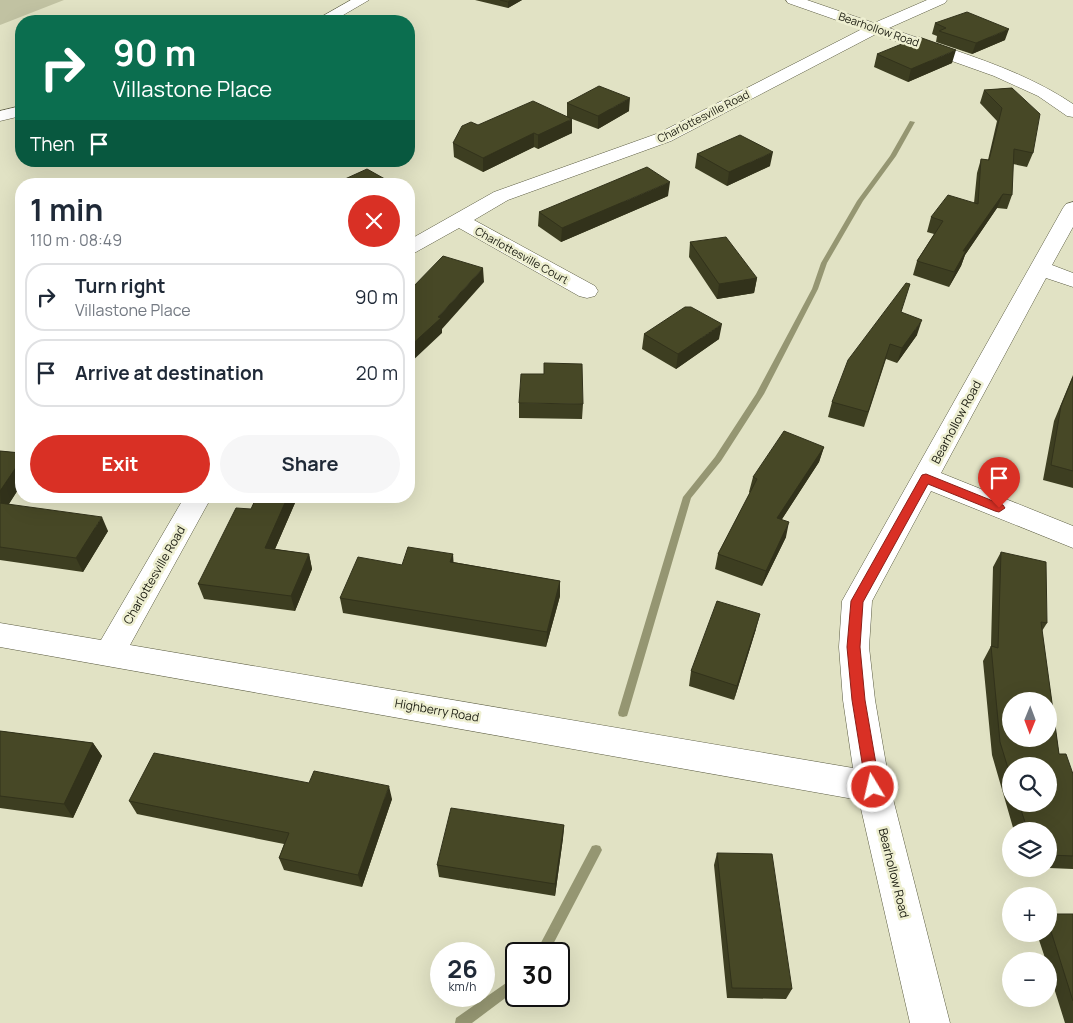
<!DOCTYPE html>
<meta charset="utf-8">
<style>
body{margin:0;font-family:Manrope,sans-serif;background:#f6f6f7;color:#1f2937;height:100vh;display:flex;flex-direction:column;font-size:19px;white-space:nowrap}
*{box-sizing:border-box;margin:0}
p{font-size:16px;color:#747a83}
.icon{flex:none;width:28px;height:28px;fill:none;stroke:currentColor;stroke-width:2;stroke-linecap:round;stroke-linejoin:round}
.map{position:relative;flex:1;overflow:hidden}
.sheet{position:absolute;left:15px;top:178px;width:400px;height:325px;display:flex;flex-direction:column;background:#fff;border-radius:20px;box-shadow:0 5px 20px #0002}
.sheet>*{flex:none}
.banner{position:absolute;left:15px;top:15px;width:400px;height:152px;border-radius:20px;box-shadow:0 5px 20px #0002;background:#0b6e4f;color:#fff;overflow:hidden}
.needle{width:32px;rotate:181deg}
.fabs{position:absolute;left:1002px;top:692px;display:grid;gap:10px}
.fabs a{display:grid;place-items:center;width:55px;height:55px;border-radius:50%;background:#fff;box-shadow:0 5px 20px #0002;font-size:25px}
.speed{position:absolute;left:430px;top:942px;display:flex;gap:10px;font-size:25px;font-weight:700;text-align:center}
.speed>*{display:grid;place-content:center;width:65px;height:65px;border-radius:50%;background:#fff;box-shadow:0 5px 20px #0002;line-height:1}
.speed small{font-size:12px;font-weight:400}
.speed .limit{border:2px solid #111;border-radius:8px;background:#fff;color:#111}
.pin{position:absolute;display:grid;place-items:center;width:42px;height:42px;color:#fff;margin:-51px -21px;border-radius:50% 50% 50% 0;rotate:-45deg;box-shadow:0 0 5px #0007}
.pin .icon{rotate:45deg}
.me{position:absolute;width:55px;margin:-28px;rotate:351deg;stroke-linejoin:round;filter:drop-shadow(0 0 4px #0008)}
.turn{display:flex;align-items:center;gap:18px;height:105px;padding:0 15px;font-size:22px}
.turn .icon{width:65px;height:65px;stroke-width:2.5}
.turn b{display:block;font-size:35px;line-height:42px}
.then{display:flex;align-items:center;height:48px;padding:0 15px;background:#0003;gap:10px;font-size:19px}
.round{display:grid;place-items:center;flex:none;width:52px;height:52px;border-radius:26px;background:#f6f6f7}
.overview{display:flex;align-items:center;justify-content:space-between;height:85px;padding:0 15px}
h1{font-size:30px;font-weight:700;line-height:38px}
.cta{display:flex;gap:10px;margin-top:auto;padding:10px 15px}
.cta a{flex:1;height:58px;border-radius:30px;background:#d93025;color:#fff;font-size:20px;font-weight:700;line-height:58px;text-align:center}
.cta a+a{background:#f6f6f7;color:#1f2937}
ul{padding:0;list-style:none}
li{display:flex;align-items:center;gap:15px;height:68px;margin:0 10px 8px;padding:0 5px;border:2px solid #e0e1e3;border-radius:20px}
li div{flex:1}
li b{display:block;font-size:19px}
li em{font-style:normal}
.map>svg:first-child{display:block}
</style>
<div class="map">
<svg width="1073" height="1023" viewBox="0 0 1073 1023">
<rect width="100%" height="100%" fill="#e1e2c4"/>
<path fill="#c1c2a2" d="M0,0H64L0,25Z"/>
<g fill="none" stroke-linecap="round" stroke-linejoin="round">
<path fill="#959672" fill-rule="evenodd" d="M910,121L915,122L896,156L863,201L827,263L818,289L764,394L721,461L691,498L628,713L627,716L623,717L619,716L618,713L683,497L715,457L756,394L812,289L821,263L857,201L890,156Z
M596,845L600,846L602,850L600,854L548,954H535L592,846Z
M516,976V990L472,1023H455L456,1018Z"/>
<defs>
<path id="minor" d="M786,0H807L874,23L927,0H947L945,3L889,28C951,50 1018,67 1073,104V117L1067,116L1038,96L994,76L876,34L671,141L508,200L474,220L595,286L598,291L595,296L587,298L579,296L459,228L416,252L409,254V240L494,192L659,133L862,29L788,3Z
M1073,202V227L1052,265L1073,273V287L1046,278L941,473L1073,526V548L931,491L872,601L869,647L875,700L890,787L950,1023H910L859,800L0,647V623L101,640L185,496H212L130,645L853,768L843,700L839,647L842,601L1063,208L1066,204Z"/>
<path id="secondary" d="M351,0H369L333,21H314Z
M21,106V116L0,121V111Z"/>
</defs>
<use href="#minor" stroke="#5b5c42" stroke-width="1"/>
<use href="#secondary" stroke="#5b5c42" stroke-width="1"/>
<use href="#minor" fill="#fff" fill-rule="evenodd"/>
<use href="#secondary" fill="#fff" fill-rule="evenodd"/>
</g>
<path fill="#3d3e21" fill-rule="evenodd" d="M475,0H522L508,8Z
M935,23L1005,40L972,54L936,42L937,36L932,34Z
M877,54L952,63L908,82L874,67Z
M1012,88L1033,153L1027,167L1013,164L1012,195L1007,209L997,208L965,255L961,266L949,287L913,275L917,261L934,234L927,232L931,217L974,203L977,173L981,159L988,160L997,121L980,103L984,90Z
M567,103L629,111L598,129L567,117L572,133L538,149L534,147L483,172L454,157L453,143L478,125L567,117Z
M697,154L770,166L727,186L695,168Z
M668,196L561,242L538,226L539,212Z
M690,242L757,278L754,293L717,299L689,257Z
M901,312L917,335L897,363L886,359L864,427L828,417L832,402Z
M644,334L719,339L676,369L642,349Z
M1073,375V488L1043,480L1054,421Z
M519,403L583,404L582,419L519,418Z
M824,447L819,462L782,519L786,537L762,586L715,569L718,554L750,493L749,492L753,477Z
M0,451L21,453V485L9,504L108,531L83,572L0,560Z
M298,496L275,549L309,554L312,569L295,611L204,599L198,584L251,509Z
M1001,552L1047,623L1042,631L1059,754L1073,774V869L1049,868V831H1014L992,755L983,661L991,646L993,567ZM1011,766L1049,804H1011Z
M453,554V562L560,581V596L546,647L343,613L340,598L402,565Z
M756,629L734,700L689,686L691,671Z
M0,731L93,743L102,756L73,818L0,808Z
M392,799L362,887L284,870L279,858L284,844L137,814L129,801Z
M564,825L563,838L555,896L439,877L437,865Z
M717,853L792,989L786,999L727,998L714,865Z
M1049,914H1073V1023H1065L1049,972V961H1046L1037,934H1049Z"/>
<path fill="#32321b" d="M511,0H522L508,8V2Z
M1009,29L1005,40L972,54L976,43Z
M956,50L952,63L908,82L911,69Z
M630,98L629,111L598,129V116Z
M572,119V133L538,149V135Z
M534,133V147L483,172V158Z
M773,152L770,166L727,186L729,172Z
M670,182L668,196L561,242L562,228Z
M1003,194L997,208L965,255L961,266L949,287L963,251Z
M483,268L484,282L442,329V333L409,364V347L438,317Z
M757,278L754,293L717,299L719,284Z
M922,320L917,335L897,363L902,348Z
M722,324L719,339L676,369L678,354Z
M824,447L819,462L773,533L777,518Z
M21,460V485L1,516L0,491Z
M288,496H298L269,563L265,548Z
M102,517L108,531L83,572L76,558Z
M789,522L786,537L762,586L766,571Z
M309,554L312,569L295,611L291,596Z
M453,554L454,569L450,562Z
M560,581V596L546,647L547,632Z
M760,614L756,629L734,700L737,686Z
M93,743L102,756L73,818L64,804Z
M389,786L392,799L362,887L358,875Z
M564,825L563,838L555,896V884Z"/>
<path fill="#474826" stroke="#32321b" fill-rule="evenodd" d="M500,0H511L508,2Z
M967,12L1009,29L976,43L939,31L946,28L935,23Z
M919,37L956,50L911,69L877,54Z
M599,86L630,98L598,116L567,103Z
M1012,88L1040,114L1033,153L1014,149L1012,195L1003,194L963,251H966L954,272L917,261L943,221L931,217L948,195L978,204L981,159L989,160L1002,108L984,90Z
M533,101L572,119L538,135L534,133L483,158L453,143L462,126L471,122L478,125Z
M740,135L773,152L729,172L697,154Z
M647,167L670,182L562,228L539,212Z
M367,169L392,183L390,184H334Z
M726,237L757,278L719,284L690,242Z
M443,256L483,268L438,317L441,318L409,347V297L415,292L410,290Z
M906,283L910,284L901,312L922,320L902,348L890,344L868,412L832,402L848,360Z
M685,307H691L722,324L678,354L644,334Z
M544,363L582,364L583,404L519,403L521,374H544Z
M1073,377V471L1051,465L1061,406Z
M784,431L824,447L777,518L789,522L766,571L718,554L757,479L753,477Z
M0,451L21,453V460L0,491Z
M257,496H288L265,548L309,554L291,596L198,584L236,508L251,509Z
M0,503L102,517L76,558L0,547Z
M408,547L453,554L450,562L560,581L547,632L340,598L358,557L402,565Z
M1001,552L1046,562L1047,623L1041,622L1059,754H1066L1073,774V856L1049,855V831H1028L1019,804H1049V766H1011V778L1000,742L991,646L998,648ZM1011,701H1049V739H1011Z
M717,601L760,614L737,686L691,671Z
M0,731L93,743L64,804L0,796Z
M154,753L309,783L314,771L389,786L358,875L279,858L289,833L129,801Z
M451,808L564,825L555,884L437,865Z
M717,853L772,854L792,989L732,988Z
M1049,914H1073V1001L1049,925Z"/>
<path fill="#d93025" stroke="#8d1f18" d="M926,474L1003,505L1005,508L999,512L995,511L928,484L863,602L860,647L865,700L880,787L878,792L873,794L868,792L866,787L852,700L847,647L851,601L922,475Z"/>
<g text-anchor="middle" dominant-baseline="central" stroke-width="5" stroke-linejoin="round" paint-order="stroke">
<g font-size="11" fill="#191a0f" stroke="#eeefd1">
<text transform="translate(879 29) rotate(19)">Bearhollow Road</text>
<text transform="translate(703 116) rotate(-27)">Charlottesville Road</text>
<text transform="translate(522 255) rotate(29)">Charlottesville Court</text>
</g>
<g font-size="12" fill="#191a0f" stroke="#eeefd1">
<text transform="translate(956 422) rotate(-62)">Bearhollow Road</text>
<text transform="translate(154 575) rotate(-60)">Charlottesville Road</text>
<text transform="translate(437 710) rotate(10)">Highberry Road</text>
<text transform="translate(894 873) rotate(76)">Bearhollow Road</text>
</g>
</g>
</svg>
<div class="fabs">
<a><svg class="needle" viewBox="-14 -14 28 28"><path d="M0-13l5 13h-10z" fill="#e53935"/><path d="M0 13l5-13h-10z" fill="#747a83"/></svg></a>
<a><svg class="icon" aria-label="search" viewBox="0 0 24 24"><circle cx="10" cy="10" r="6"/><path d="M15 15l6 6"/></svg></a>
<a><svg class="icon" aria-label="layers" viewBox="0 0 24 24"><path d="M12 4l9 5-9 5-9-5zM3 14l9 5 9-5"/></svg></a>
<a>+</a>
<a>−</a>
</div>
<div class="speed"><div>26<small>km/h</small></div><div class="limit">30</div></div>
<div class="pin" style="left:999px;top:508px;background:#d93025"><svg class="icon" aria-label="arrive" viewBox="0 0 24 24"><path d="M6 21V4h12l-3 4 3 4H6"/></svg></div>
<svg class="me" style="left:873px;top:787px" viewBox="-20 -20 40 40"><circle r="17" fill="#d93025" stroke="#fff" stroke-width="3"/><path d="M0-11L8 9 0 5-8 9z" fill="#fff"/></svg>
<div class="banner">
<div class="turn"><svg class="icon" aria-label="right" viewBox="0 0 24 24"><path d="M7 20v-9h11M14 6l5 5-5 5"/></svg><div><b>90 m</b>Villastone Place</div></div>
<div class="then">Then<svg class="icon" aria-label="arrive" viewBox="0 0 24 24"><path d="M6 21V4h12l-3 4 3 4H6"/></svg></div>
</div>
<section class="sheet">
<div class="overview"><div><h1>1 min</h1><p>110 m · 08:49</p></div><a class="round" style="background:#d93025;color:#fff"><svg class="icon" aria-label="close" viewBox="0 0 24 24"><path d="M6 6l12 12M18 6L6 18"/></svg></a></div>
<ul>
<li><svg class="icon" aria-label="right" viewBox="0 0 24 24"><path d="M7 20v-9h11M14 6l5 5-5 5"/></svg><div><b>Turn right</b><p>Villastone Place</p></div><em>90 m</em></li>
<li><svg class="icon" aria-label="arrive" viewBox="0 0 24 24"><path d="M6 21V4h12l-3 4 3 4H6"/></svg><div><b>Arrive at destination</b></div><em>20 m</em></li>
</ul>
<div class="cta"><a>Exit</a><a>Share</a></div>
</section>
</div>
